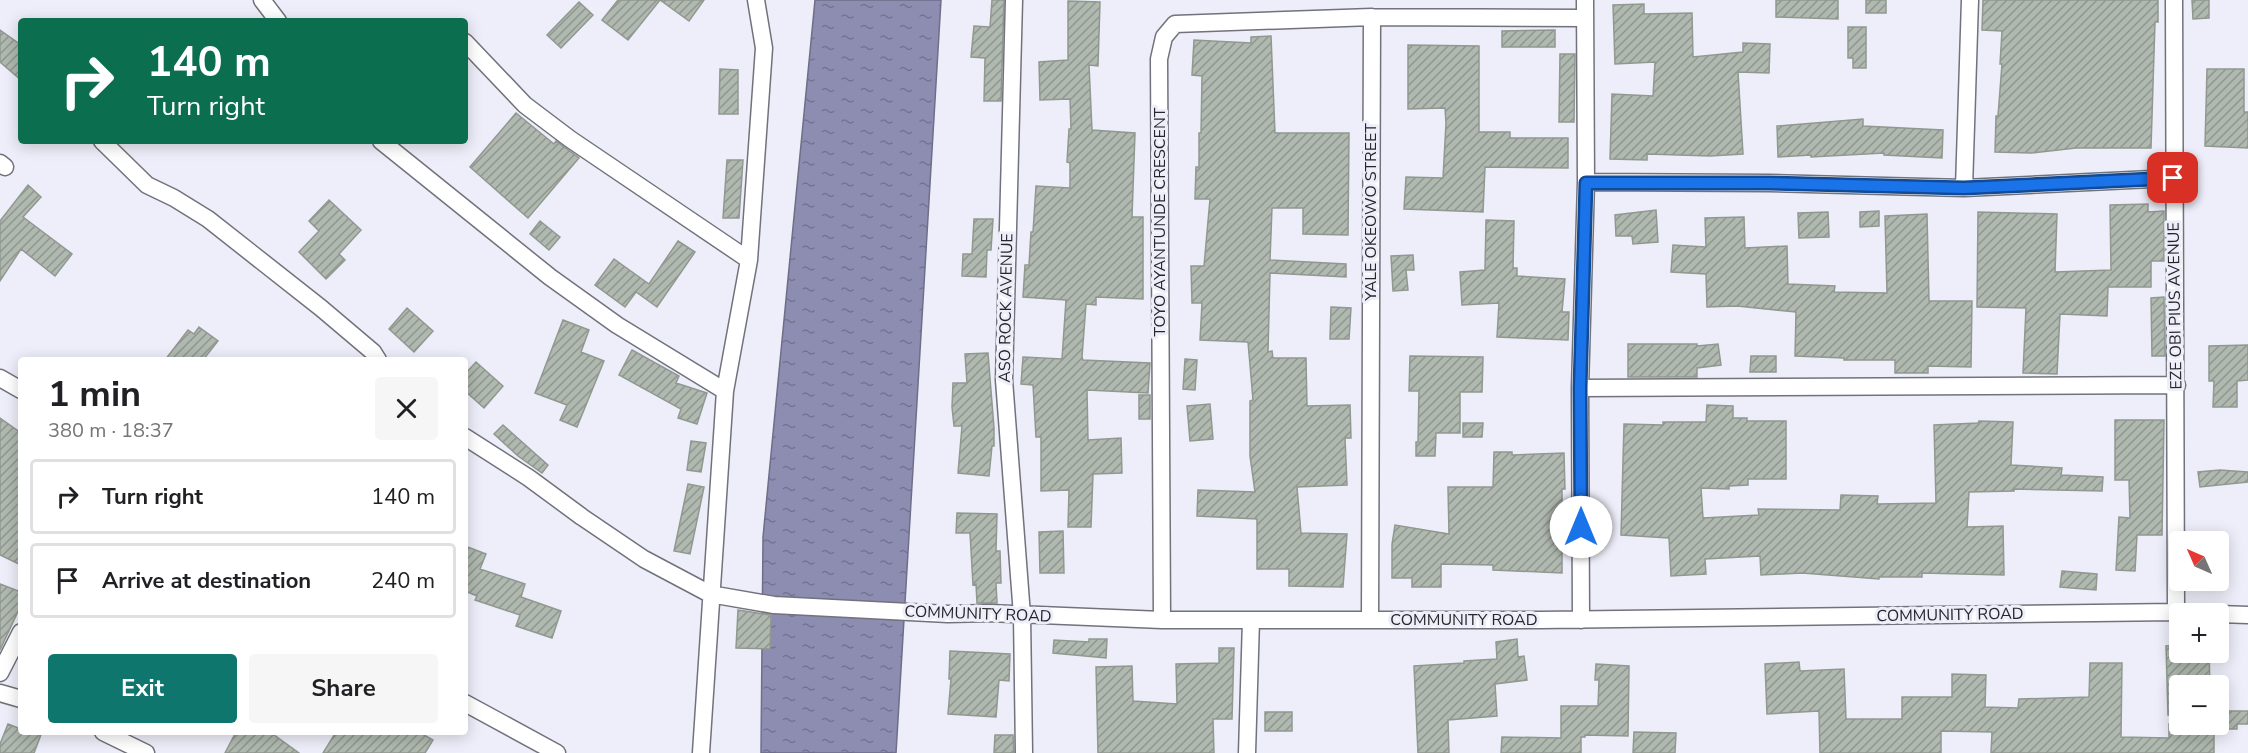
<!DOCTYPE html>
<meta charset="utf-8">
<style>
body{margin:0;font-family:"Nunito Sans",sans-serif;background:#f6f6f6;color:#202124;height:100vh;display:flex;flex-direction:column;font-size:22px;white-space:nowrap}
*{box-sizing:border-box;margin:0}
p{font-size:20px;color:#757577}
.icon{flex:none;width:33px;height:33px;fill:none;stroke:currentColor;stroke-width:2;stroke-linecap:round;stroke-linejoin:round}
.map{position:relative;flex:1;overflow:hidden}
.details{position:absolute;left:18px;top:357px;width:450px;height:378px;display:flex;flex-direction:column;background:#fff;border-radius:6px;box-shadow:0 3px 15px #0003}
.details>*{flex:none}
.hud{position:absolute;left:18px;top:18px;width:450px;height:126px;border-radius:6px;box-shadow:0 3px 15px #0003;background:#0b6e4f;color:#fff;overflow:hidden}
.needle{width:39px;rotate:315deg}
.buttons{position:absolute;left:2169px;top:531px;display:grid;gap:12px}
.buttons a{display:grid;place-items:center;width:60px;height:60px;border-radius:6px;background:#fff;box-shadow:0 3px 15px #0003;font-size:30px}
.pin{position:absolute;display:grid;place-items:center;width:51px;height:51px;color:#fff;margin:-26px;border-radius:12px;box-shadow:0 3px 9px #0006}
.me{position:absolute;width:66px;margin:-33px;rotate:0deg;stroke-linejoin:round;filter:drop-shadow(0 0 4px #0008)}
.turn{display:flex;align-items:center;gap:21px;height:126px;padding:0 30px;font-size:27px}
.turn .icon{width:78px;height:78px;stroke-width:2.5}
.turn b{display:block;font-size:42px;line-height:51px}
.round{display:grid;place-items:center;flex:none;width:63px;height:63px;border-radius:6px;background:#f6f6f6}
.summary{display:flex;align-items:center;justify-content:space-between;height:102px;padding:0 30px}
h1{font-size:36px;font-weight:700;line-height:45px}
.cta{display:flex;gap:12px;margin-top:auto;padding:12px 30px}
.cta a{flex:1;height:69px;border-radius:6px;background:#0f766e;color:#fff;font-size:24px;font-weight:700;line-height:69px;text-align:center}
.cta a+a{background:#f6f6f6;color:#202124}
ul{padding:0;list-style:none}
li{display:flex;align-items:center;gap:18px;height:75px;margin:0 12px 9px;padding:0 18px;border:3px solid #e0e0e0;border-radius:6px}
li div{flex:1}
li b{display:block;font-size:22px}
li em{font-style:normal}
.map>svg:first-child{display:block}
</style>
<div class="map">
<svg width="2248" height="753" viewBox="0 0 2248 753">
<defs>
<pattern id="water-ripples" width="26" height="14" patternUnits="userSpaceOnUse" patternTransform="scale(1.5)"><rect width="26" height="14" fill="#8d8db2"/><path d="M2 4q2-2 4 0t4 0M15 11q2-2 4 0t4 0" fill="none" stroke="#737391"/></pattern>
<pattern id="building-hatch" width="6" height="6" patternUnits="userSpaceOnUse" patternTransform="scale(1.5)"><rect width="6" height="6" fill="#b0b9b0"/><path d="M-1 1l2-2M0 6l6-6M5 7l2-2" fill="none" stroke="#8f968f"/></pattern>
</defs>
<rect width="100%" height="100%" fill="#edeef9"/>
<path fill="url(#water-ripples)" stroke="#6e6e89" stroke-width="1.5" d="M815,0H941L896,753H761L763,537Z"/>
<path fill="url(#building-hatch)" stroke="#909890" stroke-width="1.5" d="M618,0H704L689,21L660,0L628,40L602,20Z
M992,0H1004L1001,101H984L985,58L971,57L974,26L990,27Z
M1776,0H1838V19L1776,17Z
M1866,0H1886V13H1866Z
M1983,0H2158V22H2155L2151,148H2076L2031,153L1995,152L1996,116H1998L2002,64H2000L2002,31L1982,30Z
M2192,0H2209V18L2193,19Z
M1068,1L1100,2L1098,66L1089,65L1092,130L1135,133L1132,217H1143V299L1096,297V305L1086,304L1082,357L1083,360L1150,363L1148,393L1087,390L1088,440L1121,438L1122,473L1093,474L1091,527H1068L1069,490L1041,491V437H1036L1033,385L1021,384L1023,357L1062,359L1066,300L1023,297L1025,265H1029L1031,232H1033L1036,186L1070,188V163L1067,162L1069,129H1071L1070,99L1040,100L1039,62L1068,60Z
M579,2L593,15L561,48L547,35Z
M1644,4V14L1692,13L1693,57L1743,52V43L1770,44L1769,73L1738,72L1743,154L1710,156L1647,154V160L1610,159L1612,94L1653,96L1655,62L1615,64L1613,5Z
M1848,27H1866V68H1853V58H1848Z
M0,30L21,45V80L0,62Z
M1555,30V47H1502V31Z
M1271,36L1275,133H1349L1348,235L1303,234V208H1272L1270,260L1346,264V277L1270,273L1268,352L1272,351L1273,358H1306L1307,406L1350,405L1351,438H1345L1347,485L1297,487L1301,533L1347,534L1343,587L1289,586V569H1257V519L1197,516L1198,490L1255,492L1250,456V401L1253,400L1248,342L1200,340L1202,303H1192L1191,266H1204L1210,199H1195L1196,167H1199V133H1201L1202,76L1192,75L1194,40L1251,43V37Z
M1408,45L1479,46V132H1510V138H1568V168L1485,167L1483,212L1404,209L1406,177L1443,178L1446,123L1445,108L1408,109Z
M1560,54H1575L1574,122H1559Z
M720,69L738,70V114H719Z
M2207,69H2244V112H2248V148L2205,146Z
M516,113L554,144L556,141L579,158L528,218L470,167Z
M1863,119V126L1943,130L1942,158L1884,155V153L1811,157V155L1778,157L1777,126Z
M727,160H743L739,218H723Z
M28,185L41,197L23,217L72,254L55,276L21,249L0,281V221Z
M329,200L361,230L339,254L345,260L326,279L299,252L319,231L309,221Z
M2148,204V212L2164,211V261H2151V287H2108L2107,316L2060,314L2057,374L2023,373L2026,308L1977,307L1978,212L2057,214L2055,272L2111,270L2110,205Z
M1656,210L1658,242L1633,244L1632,236H1616L1615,215Z
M1879,211V226L1860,227V212Z
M1828,212L1829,237L1799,238L1798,213Z
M1927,214L1929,301H1972L1971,367L1928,366V373H1895V360H1844V358L1795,356L1796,312L1737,306L1707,307L1706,274L1671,272L1673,245L1706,247L1705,218L1744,217L1745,248L1787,246L1788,284L1835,286L1834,292L1887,293L1885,216Z
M974,219H993L991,250H987L986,277L962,276L963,254H972Z
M1486,220L1514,221L1513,268H1517V276L1565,279L1562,312H1569L1568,340L1497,337L1499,303L1462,305L1460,272L1485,270Z
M540,221L560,237L549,250L530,234Z
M678,241L695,252L657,307L636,292L625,307L595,285L614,259L649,284Z
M1413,255L1414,270H1406L1408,290L1393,291L1391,256Z
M2164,297L2165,356H2152L2151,298Z
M1331,307L1351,308L1349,339H1330Z
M407,308L433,331L414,352L389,329Z
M563,320L589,330L581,352L604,361L577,427L560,420L567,405L535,393Z
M199,327L218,341L203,360H165L188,330L194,334Z
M1628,344H1697V346L1718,344L1721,365L1697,368V377H1628Z
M2248,345V380L2237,381V407H2213L2214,381H2209V346Z
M632,350L679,376L676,383L707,393L697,424L678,418L681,409L619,375Z
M988,353L994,428V446H992L989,476L958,473L962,426H954L952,407L953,383H967L965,354Z
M1410,356L1483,357L1482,392H1460V433H1436L1435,456H1416V442H1418L1419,391H1409Z
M1751,356H1776V372H1750Z
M1185,359L1197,360L1195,390L1183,389Z
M476,362L503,386L484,408L465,391V374Z
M1139,395H1150V419H1139Z
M1210,404L1213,439L1190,441L1187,406Z
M1707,405L1733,406V418H1747V421H1786V479H1748V485L1729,486V489L1701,488L1703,518L1759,515L1758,509L1840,510L1841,495L1878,496L1877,504L1936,503L1934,425L1978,423L1979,421L2013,422L2011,465L2062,468L2061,475L2103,477L2102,491L2014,489V491L1969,492L1967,527L2003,526L2004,575L1922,573V577H1879V579L1802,573L1761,575L1760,556L1705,559L1706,574L1671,576L1669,538L1621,535L1624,424L1663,425V422H1706Z
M0,418L21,433V565L0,555Z
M2115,420H2164L2162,535H2137L2135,571L2116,570L2119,517L2130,518L2129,480H2115Z
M1463,423H1483L1482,437H1463Z
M503,425L548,465L542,473L518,456L494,434Z
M691,441L706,443L701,472L687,470Z
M1494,452H1512V455L1564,453L1565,489H1562V573L1493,570V565L1441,564V587H1412V578H1392V544L1395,525L1449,534L1448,487H1493Z
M2220,470L2248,472V482L2200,487L2198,472Z
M688,484L704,487L690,554L674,551Z
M957,513L997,514L996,551H1000L1001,583H996L997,603H977L976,584L973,585L970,533H956Z
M1063,531L1064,573H1040L1039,532Z
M465,546L486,554L480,569L525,584L521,597L561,611L552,638L516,626L520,615L475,600L477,596L465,591Z
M2062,571L2097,574L2096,590L2060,587Z
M0,584L21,592V605L0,650Z
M738,610L771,615L770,649L736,648Z
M1089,639H1107L1106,658L1053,653L1054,640L1089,642Z
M1517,639L1518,657L1524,656L1527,680L1495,684L1497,716L1448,720L1449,753H1418L1414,666L1464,663V661L1497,659L1496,642Z
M2180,645V652H2209L2210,686H2180V715H2168L2166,646Z
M1219,648H1234L1232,719H1213L1214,753H1098L1096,667L1132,666L1133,701L1177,704L1176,664L1219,663Z
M950,651L1010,654L1009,681L999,680L996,717L948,714L951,679H949Z
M1799,662L1800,671L1844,669L1846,719H1902V697H1952V674L1986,675L1985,707L2018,708L2019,699L2089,697L2090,663H2122L2121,737L2169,738V724H2214V753H1991L1992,732L1941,731V753H1820L1819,711L1767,714L1765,664Z
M1596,664L1629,666L1628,736L1585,735V737H1581V753H1501L1502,737L1561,738V706H1598L1599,680H1595Z
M2218,711H2248V724H2237V729H2218Z
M1265,712H1292V731H1265Z
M8,724L21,729V732H42L34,753H0V744Z
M236,732H270L299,753H225Z
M336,732H419L433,740L425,753H323Z
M1634,732L1676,733L1675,753H1633Z
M995,735H1013L1014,753H994Z"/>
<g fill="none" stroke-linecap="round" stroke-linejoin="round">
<defs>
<path id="minor" d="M262,0L278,21
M1014,0L1004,380L1022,615L1024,753
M2174,0L2176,612
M465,42L525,105L570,139L749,260
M102,141L147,185L174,198L208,219L321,308L373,352L378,360
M381,141L550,277L617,325L725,391
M0,163L5,167
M1586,182L1769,183L1964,188L2173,178
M1964,188L1970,0
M0,378L21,390
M1580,388L2177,385
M465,437L529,478L582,517L644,559L710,594L774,605L948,614L989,613L1162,620H1540L2176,612L2218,614
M2218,614L2248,615
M1162,620L1159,59L1164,37L1175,24L1372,17
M1370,620L1372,17L1584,18
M1581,620L1580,388L1586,182L1585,0
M0,673L21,632
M0,693L21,699
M465,703L557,753
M103,732L146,753
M701,753L725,391L749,260L764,48L756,0
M1247,753L1251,620"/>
</defs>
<use href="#minor" stroke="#71727b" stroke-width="19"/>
<use href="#minor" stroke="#fff" stroke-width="16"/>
</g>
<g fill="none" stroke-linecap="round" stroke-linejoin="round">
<defs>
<path id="route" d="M1581,527L1580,388L1586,183H1769L1964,188L2173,178"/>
</defs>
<use href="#route" stroke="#114b97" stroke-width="15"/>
<use href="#route" stroke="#1a73e8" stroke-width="10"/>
</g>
<g text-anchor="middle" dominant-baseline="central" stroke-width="6" stroke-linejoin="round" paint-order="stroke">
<g font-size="16" fill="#26262a" stroke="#edeef9">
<text transform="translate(1371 212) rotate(-90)">YALE OKEOWO STREET</text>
<text transform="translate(1160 222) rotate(-90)">TOYO AYANTUNDE CRESCENT</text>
<text transform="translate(2175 306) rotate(-91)">EZE OBI PIUS AVENUE</text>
<text transform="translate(1006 308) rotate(-89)">ASO ROCK AVENUE</text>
<text transform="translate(978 614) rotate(2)">COMMUNITY ROAD</text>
<text transform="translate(1950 615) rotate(-1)">COMMUNITY ROAD</text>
<text x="1464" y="620">COMMUNITY ROAD</text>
</g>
</g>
</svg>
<div class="buttons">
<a><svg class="needle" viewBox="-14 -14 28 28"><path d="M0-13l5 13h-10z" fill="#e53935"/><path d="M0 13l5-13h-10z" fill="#757577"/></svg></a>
<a>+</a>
<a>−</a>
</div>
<div class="pin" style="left:2173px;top:178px;background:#d93025"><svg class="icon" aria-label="arrive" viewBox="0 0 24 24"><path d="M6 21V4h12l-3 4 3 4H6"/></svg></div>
<svg class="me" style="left:1581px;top:527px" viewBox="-20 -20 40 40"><circle r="19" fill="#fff"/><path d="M0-13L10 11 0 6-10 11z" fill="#1a73e8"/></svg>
<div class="hud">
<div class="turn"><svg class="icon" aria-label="right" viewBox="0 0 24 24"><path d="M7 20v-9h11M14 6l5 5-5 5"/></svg><div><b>140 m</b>Turn right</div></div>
</div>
<section class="details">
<div class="summary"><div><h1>1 min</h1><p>380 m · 18:37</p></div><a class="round"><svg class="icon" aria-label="close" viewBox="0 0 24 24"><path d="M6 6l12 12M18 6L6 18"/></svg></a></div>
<ul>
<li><svg class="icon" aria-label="right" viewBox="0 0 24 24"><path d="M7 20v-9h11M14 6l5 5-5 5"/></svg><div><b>Turn right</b></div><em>140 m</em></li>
<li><svg class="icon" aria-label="arrive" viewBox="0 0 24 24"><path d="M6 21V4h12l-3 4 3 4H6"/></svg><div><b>Arrive at destination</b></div><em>240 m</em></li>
</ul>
<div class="cta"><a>Exit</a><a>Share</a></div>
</section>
</div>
